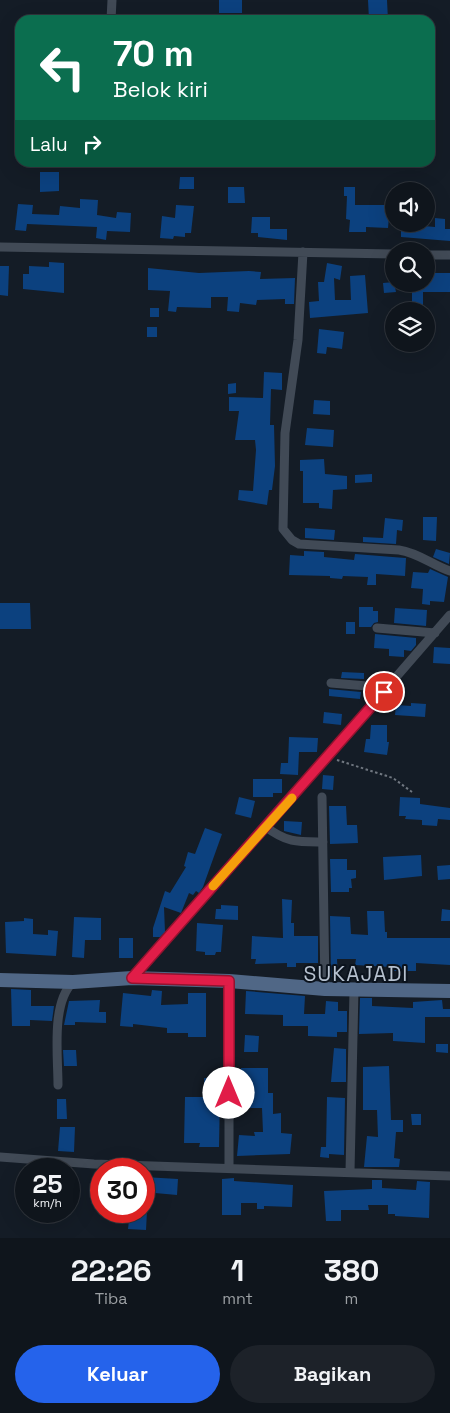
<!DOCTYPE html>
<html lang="id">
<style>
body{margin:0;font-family:"Space Grotesk",sans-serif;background:#1d2229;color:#f1f3f6;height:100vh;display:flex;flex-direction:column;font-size:19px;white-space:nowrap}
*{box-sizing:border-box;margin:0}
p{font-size:16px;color:#9b9fa3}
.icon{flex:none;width:28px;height:28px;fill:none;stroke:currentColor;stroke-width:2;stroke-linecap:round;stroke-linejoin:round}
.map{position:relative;height:1238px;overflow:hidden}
.panel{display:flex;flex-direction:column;background:#0f151c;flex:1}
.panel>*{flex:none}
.banner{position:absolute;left:15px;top:15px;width:420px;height:152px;border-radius:15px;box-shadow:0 5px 20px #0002,0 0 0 1px #2f343b;background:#0b6e4f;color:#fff;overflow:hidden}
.fabs{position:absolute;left:385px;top:182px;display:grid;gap:10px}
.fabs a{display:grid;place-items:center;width:50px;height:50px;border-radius:50%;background:#0f151c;box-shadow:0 5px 20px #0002,0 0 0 1px #2f343b;font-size:25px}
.speed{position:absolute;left:15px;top:1158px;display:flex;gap:10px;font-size:25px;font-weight:700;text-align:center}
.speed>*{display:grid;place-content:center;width:65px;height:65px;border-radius:50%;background:#0f151c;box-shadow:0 5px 20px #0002,0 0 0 1px #2f343b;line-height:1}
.speed small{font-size:12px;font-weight:400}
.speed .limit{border:8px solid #d22;background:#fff;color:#111}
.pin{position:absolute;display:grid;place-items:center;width:42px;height:42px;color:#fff;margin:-21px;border:2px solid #fff;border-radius:50%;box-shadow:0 1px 5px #0007}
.me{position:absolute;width:55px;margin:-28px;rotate:0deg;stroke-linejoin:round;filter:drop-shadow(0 0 4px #0008)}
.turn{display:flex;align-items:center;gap:18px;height:105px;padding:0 15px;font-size:22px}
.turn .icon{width:65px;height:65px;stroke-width:2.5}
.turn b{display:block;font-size:35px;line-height:42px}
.then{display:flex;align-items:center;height:48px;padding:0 15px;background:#0003;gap:10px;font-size:19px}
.eta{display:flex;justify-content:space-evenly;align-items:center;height:85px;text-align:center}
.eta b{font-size:30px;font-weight:700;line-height:35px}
.action{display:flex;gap:10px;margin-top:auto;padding:10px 15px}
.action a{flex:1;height:58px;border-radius:30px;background:#2563eb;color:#fff;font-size:20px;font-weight:700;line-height:58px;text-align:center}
.action a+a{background:#1d2229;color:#f1f3f6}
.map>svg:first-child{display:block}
</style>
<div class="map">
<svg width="450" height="1238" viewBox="0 0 450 1238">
<rect width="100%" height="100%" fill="#141c26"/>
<path fill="#0c417f" d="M219,0H242V13H219Z
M368,0H387L388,20H369Z
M40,172H59V191L40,192Z
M180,177H194V189H179Z
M228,187H244L245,203H228Z
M344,187H355V205H390L388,228L366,227V232H349L350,220L346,219L347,196H344Z
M80,199L98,200L97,215L116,218L117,212L131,213L130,232L107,231L106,240L96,238L97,227L27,224L26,231L15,230L18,204L33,205L32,214L59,215L60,206L80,208Z
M176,205L194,206L191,233H185V237L174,236L173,239L160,238L162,216L175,218Z
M252,217H270V229H287V240L258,237V233H251Z
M435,218L445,219V229H450V241L401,237V224L435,227Z
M49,262L64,263V293L23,289V274H29V266L49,267Z
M327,263L342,266L340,280L334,278L335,300H351L350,276L365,275L368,313L310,318L309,302L319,301L318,282H324Z
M0,266H9L8,296L0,295Z
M148,268L199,273L249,271L261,272L260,279L295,278L294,304H285V299L257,300L256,305L240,303L239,312L227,311L228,297H211V308L177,307L176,312L168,311L170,291L148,290Z
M427,273H450V292H423V306L412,307V284H427Z
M394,282L396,292L384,293L383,283Z
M150,308H159V317H150Z
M147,327H157V337H147Z
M319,329L344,332L342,349L327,347L326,354L317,353Z
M264,372L282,373V390L271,389L270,425H274L275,466L272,490H269L267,505L238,500L239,490L253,491L256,450L255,440H235L239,411H229V397L263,398Z
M236,383V393L228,394V384Z
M314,400L330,401V415L313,414Z
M307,428L334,430L333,447L305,445Z
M324,459L325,474L347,476V489L333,490L332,509L319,508V503H303V471H300V460Z
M372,474V482L355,483V475Z
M423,517H437L436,541L423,540Z
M385,518L403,520L402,531L397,530L396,544L363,542V537L383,538Z
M305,528L335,530L334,540L305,538Z
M436,549L450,553L449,564L433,557Z
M304,551L324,552V557L354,560L355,554L405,558H406L405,576L376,574V585H367L368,577L343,576L342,579L330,578V576L289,575L290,555L304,556Z
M430,569L448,577L444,602L430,601V605L422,604L423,589L411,588L413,572L428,573Z
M0,603H30L31,629H0Z
M359,607H373V611H378V622L374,623L371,627H359Z
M395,608L427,610L426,626L394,623Z
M346,622H355V634H346Z
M375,634L416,638V645L411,651L404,650V657L389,656V649L374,648Z
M434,647L450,648V664L433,663Z
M342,672L364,673V679L341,678Z
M329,689L361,692L360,699L329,696Z
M411,703L426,704L425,717L395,715L396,705L411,706Z
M324,712L342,714L341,725L323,723Z
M371,725H387V742H389L387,755L364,752L366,739H370Z
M289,737L318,738L317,752H299L298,775L280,774L281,763H288Z
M323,775L334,776L333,790L322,789Z
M253,779H282V793H273V797H253Z
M239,797L255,801L251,818L235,814Z
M400,797L420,798V804L450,808V820L438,819L437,826L422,825V820L405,819L406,816H399Z
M329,806H346L347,825H357L358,843L330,844Z
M284,821L302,822L301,835L284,831Z
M205,828L222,834L203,887L199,893L196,891L193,895L189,893L181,913L164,907L165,932L160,937H153V928L165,891L170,893L186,867L184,866L188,852L195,854Z
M421,855L422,876L384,880L383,857Z
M330,859H347V870H356V878L351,879L352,888H349V892H331Z
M450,865V879L438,880L437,866Z
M282,899L292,900L291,923H294V936H318V963H296V967H287V963L255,964L256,959H251L252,936L283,938Z
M221,905L238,906V920L215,919L216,909H221Z
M442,909L450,910V921H441Z
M367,911H384L385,932H387V938H450V965L416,963V971H390V967L355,965L356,959H337L338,977H331L330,916L350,917L351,934L368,935Z
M74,917L101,918V940H85L84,958L72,957Z
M24,918L33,919V934L48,935V930L58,931L56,956L6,953L5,922L24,921Z
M197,923L223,925L221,952H216L215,955H205V952L196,951Z
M119,938H133V958H119Z
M11,989L31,990V1006H54L52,1021L30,1020V1026H12Z
M152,990L162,991L161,1005L188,1004V993H206V1037H188V1033H167V1028L133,1024V1027L120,1026L123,993L151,996Z
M246,991L305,996L304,1014H325L326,1001L338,1002V1011H347V1032H337V1037L308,1036V1026H283V1015L245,1014Z
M360,998H372V1006L413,1008V1002L442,1000L443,1009H450V1017H425V1043L393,1041V1033L359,1034Z
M100,1000L99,1012H106V1023L75,1022V1025H64L69,1001Z
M245,1035L259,1036L258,1052H244Z
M436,1044H448V1053L436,1052Z
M334,1048L346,1049V1082H331Z
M63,1050H76L77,1066H64Z
M389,1066L391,1120H403V1132H396L394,1158L400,1159L399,1167H364L367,1136L378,1137L377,1110H363V1067Z
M241,1068H268V1093H273V1114L281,1113V1133L292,1134L290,1154L237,1156L239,1135L255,1136L254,1132H263L262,1108H241Z
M223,1077V1095H220L219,1147H199L200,1143H184L185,1097H204V1078Z
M327,1097L345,1098L344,1155L329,1154V1158L320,1157L321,1147H326Z
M57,1099H66L67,1119H57Z
M411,1114H421V1125H412Z
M60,1127H75L74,1152L58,1151Z
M144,1177L178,1179L177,1195L144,1192Z
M234,1178V1181L293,1185L292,1207L264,1206V1209H257V1203H241V1215H222V1179Z
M372,1180H382V1188L416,1190L417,1181L430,1182L429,1218L395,1216V1214H388V1205H368L369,1210H341V1221H326L324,1191L372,1189Z
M130,1211H147L146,1230L128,1229Z"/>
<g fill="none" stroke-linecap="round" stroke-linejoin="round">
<path stroke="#707780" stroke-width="2" stroke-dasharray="2.5 2.5" stroke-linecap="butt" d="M337,760L393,778L412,792"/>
<path stroke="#414a56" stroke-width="9" d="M111,20L112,0
M0,247L394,254
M303,252L298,340L285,433L283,529L292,540L299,544L399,550C419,553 432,565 450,571
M426,255H450
M377,628L435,633
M331,683L367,686L384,692
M322,797L325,989
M266,827C287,843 298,842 323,842
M132,978L266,827L450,615
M229,981V1167
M58,1085C58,1055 51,1003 73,982
M0,1157L94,1164L450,1176
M350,1172L354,990"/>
<path stroke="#506786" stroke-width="14" d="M0,980L73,982L132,978L229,981L325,989L450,991"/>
</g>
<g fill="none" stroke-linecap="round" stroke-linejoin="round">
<defs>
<path id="route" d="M229,1093V981L132,978L384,692"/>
</defs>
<use href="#route" stroke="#92132f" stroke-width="12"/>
<use href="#route" stroke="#e11d48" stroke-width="9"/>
<path stroke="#f59e0b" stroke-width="9" d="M213,886L292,798"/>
</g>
<g text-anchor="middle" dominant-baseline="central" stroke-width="4" stroke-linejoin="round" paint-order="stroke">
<g font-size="21" letter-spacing="1" fill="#b6c1cf" stroke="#0b131d">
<text x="356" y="973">SUKAJADI</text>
</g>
</g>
</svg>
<div class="fabs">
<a><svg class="icon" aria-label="sound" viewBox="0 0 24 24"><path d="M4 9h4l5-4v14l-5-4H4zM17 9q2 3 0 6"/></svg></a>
<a><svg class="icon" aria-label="search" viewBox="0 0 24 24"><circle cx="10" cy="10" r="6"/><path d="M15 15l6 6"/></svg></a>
<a><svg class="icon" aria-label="layers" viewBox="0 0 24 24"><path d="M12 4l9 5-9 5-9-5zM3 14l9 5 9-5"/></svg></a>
</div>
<div class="speed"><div>25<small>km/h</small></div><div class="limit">30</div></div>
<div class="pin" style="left:384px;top:692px;background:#d93025"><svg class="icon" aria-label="arrive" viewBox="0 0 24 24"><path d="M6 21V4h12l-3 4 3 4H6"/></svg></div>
<svg class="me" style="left:229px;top:1093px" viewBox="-20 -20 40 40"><circle r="19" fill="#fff"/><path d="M0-13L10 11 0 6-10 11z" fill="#e11d48"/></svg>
<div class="banner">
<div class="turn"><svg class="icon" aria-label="left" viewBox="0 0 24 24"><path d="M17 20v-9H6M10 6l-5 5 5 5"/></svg><div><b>70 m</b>Belok kiri</div></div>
<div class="then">Lalu<svg class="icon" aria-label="right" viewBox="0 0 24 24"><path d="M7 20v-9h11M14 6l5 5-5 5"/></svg></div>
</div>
</div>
<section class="panel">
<div class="eta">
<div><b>22:26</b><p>Tiba</p></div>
<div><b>1</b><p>mnt</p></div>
<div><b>380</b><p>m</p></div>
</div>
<div class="action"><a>Keluar</a><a>Bagikan</a></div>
</section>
